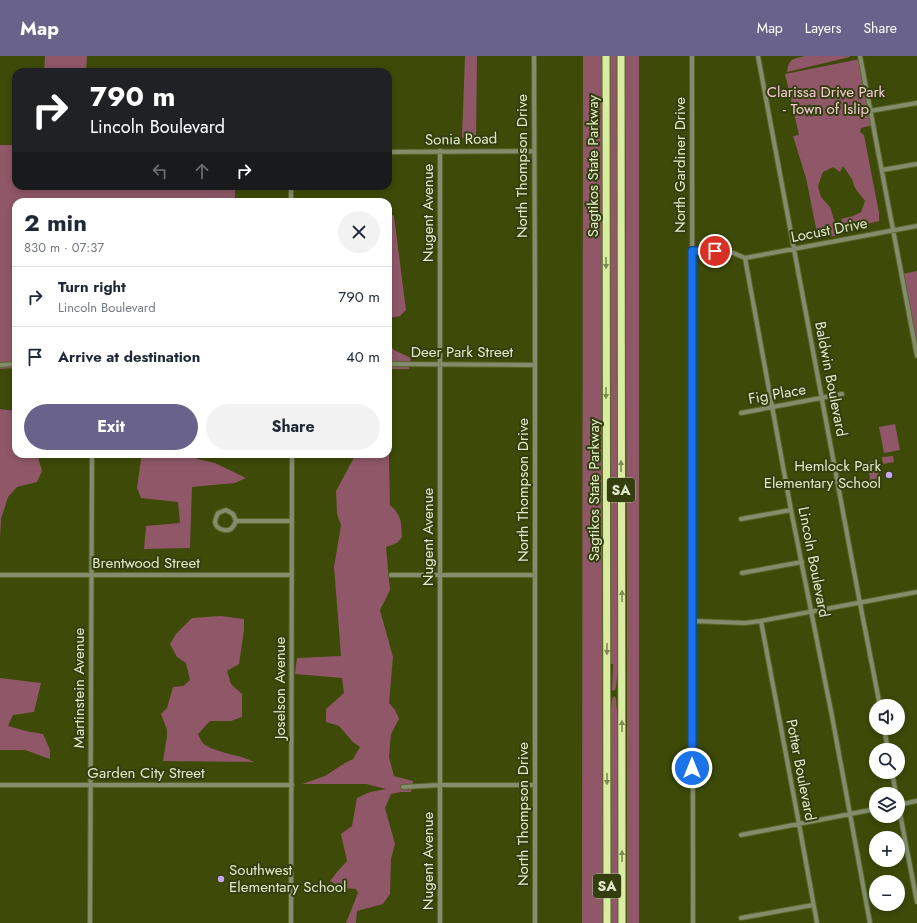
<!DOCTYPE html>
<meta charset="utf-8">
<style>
body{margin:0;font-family:Jost,sans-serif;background:#f2f2f3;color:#1f2937;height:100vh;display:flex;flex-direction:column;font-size:15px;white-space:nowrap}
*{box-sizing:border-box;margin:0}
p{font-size:13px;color:#747a83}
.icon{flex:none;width:22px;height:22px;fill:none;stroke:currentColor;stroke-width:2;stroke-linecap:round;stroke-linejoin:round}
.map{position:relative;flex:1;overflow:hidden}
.sheet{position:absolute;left:12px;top:142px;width:380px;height:260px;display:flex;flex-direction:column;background:#fff;border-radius:12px;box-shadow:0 2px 6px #0003}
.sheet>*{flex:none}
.banner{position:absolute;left:12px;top:12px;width:380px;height:122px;border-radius:12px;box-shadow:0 2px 6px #0003;background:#202124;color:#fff;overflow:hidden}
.controls{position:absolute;left:869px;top:643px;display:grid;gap:8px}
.controls a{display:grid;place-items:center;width:36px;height:36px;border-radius:50%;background:#fff;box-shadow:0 2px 6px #0003;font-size:20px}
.pin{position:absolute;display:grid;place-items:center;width:34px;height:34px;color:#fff;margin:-17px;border:2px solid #fff;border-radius:50%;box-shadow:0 1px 4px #0007}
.me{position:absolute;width:44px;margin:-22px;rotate:0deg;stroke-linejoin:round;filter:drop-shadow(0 0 3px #0008)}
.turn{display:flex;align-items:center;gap:14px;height:84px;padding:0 12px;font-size:18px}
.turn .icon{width:52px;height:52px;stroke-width:2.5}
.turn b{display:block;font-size:28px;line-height:34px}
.lanes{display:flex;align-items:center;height:38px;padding:0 12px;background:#0003;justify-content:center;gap:20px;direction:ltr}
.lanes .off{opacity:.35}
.round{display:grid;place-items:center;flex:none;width:42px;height:42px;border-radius:21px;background:#f2f2f3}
.overview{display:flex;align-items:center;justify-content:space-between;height:68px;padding:0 12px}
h1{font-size:24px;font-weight:700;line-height:30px}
.cta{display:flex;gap:8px;margin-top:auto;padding:8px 12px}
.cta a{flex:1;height:46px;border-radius:24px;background:#69628b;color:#fff;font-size:16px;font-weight:700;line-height:46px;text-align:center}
.cta a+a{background:#f2f2f3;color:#1f2937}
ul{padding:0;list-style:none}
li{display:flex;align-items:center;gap:12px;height:60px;padding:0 12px;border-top:1px solid #e0e1e3}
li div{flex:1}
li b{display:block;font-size:15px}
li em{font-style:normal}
header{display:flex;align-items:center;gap:24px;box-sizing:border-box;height:56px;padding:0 20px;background:#69628b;color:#fff}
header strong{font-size:19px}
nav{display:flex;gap:22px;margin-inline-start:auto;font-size:14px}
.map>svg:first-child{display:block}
</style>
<header>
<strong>Map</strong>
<nav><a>Map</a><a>Layers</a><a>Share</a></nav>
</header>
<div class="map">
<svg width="917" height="867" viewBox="0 0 917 867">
<rect width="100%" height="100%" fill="#3d4a08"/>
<path fill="#8f5767" d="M45,0H87L86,16H44Z
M465,0H477L476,88L471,90L462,81Z
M583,0H603L602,612L604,867H582Z
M609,0H617L619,598L616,632L615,634L614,635L612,634V632L613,608H611V604H609Z
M624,0H639V867H627V532L626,335V102Z
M805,0H850V1L787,16C789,2 793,3 805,0Z
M860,3L873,69L861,72L860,76L864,79L879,157V165L844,174L841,163L853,160L861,156L865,145L855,132L852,123L843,110L840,116L833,111L823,116L818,130L821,141L830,151L837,173L836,180L818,182L806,122L793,80L799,79L785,18Z
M0,89H16V130H235V146H16V312L0,313Z
M388,157L394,160L406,254L400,260L388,262Z
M917,215V302L901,218Z
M388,287L394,294L411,302L409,313H388L389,407L390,449C402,460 401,466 402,481L397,487L386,491L390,534L380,554L393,601L389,647L395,654L399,663L391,678L389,701L394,720L413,725L411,736H401L391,738L385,752L395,788L391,803L390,838L383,848L357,855L356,867H346L358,837L356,833L343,832L330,825L337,816L347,805L341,778L352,770L357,742L370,736L386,733L366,728H302L325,720L345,707L353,703L360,691L353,686L339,670L326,666V653L344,637L342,622L295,618L297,602L341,600L334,511L341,469L337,458L336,435L356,398H388Z
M0,353L16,355V398H37L42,415L37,426L17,431L8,441L1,463L0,483Z
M895,368L900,394L884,397L879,371Z
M144,398H194L197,403L215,407L246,422L235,427L192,431L190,492L144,493L146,470L180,467L178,446L141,442L137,432L141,403Z
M893,400L894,406L883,408L882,401Z
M877,405L879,412L869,414L868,406Z
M877,414L879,422L870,424L869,416Z
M221,560L244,563V574L239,608L227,615L231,628L242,638V661L231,665H210L198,678C200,682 202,687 205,689C220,698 239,698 254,706L163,705L167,680V674L161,658L167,652L173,631L183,630L190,624L186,607L177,601L170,588L176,578L192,562Z
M0,622L41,627L34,656L13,659L8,670L26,675L43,678L50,694V703L25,694H0Z
M614,640L616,642L618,669L619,867H610L609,671L612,643Z"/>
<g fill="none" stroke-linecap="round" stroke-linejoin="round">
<defs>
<path id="minor" d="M534,0L535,232V867
M692,0L693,867
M758,0L859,542L880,650
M860,0L917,300
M870,55L917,47
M440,95V867
M388,96L534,95
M882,114L917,108
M291,130V146
M692,195L731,196L745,202L791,454L832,660L870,867
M745,202L917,170
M390,308L534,309
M0,309L16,308
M741,357L842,338
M741,463L791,454
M236,465C235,468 233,471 231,473C225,476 216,473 215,466C215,463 217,460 218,457L226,454L233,458L236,465H292
M742,517L802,506
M0,519H292
M391,519H535
M692,565L745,567L761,565L917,536
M761,565L799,768L817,867
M884,672L888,694
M892,716L896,738
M0,729H292
M403,731L440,729H535
M898,747L917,846
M898,749L917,745
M741,779L876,753
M741,862L813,849
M90,867L92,398
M291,867L292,398"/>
<path id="motorway" d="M606,0L607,867
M621,0L622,867"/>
</defs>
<use href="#minor" stroke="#5a672b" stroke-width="6"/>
<use href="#motorway" stroke="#5a672b" stroke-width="9"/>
<use href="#minor" stroke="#838c6d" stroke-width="4"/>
<use href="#motorway" stroke="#d8eda1" stroke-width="7"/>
</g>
<defs><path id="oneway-solid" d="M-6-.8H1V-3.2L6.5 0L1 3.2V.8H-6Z"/></defs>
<g fill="#7e8d51">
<use href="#oneway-solid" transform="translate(606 207) rotate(90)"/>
<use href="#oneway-solid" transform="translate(606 337) rotate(90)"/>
<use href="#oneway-solid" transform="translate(621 410) rotate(-90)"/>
<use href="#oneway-solid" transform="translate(622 540) rotate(-90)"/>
<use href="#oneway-solid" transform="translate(607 593) rotate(90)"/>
<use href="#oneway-solid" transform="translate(622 670) rotate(-90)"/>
<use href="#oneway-solid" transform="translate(607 723) rotate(90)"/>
<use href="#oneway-solid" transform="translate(622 800) rotate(-90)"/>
</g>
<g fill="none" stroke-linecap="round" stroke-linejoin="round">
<defs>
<path id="route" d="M692,712V195H715"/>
</defs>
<use href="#route" stroke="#114b97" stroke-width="10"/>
<use href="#route" stroke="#1a73e8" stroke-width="7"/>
</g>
<g fill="#c3a7f2" stroke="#343f0f" stroke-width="1.5">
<circle cx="889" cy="419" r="4"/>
<circle cx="221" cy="823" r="4"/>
</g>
<g text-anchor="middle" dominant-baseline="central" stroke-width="4" stroke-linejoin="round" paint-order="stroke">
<g fill="#343f0f" stroke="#acb691" stroke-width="1">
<rect x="607" y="422" width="28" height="24" rx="3"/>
<rect x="593" y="818" width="28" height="24" rx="3"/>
</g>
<g font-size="14" font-weight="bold" fill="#dfe9c9">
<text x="621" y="434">SA</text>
<text x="607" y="830">SA</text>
</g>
<g font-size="15" fill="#f7cad6" stroke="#343f0f">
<text x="826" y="36">Clarissa Drive Park<tspan x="826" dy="17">- Town of Islip</tspan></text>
</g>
<g font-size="15" fill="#dfe9c9" stroke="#343f0f">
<text transform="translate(461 83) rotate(-1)">Sonia Road</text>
<text transform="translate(680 109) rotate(-90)">North Gardiner Drive</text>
<text transform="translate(522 110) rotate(-90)">North Thompson Drive</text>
<text transform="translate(593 110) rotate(-90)">Sagtikos State Parkway</text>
<text transform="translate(428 157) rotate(-90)">Nugent Avenue</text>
<text transform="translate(829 174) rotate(-11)">Locust Drive</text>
<text x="462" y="296">Deer Park Street</text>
<text transform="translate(831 323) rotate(79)">Baldwin Boulevard</text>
<text transform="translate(777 338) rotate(-10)">Fig Place</text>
<text transform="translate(523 434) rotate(-90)">North Thompson Drive</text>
<text transform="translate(594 434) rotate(-90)">Sagtikos State Parkway</text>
<text transform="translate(428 481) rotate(-90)">Nugent Avenue</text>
<text transform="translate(814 506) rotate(79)">Lincoln Boulevard</text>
<text x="146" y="507">Brentwood Street</text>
<text transform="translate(79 632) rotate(-90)">Martinstein Avenue</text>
<text transform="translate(280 632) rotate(-90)">Joselson Avenue</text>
<text transform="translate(801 714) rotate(79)">Potter Boulevard</text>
<text x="146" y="717">Garden City Street</text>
<text transform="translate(523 758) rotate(-90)">North Thompson Drive</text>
<text transform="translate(428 805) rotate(-90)">Nugent Avenue</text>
</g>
<g font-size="15" fill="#dfe9c9" stroke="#343f0f" text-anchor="end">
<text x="881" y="410">Hemlock Park<tspan x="881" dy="17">Elementary School</tspan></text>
<text x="229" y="814" text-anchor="start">Southwest<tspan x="229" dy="17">Elementary School</tspan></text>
</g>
</g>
</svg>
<div class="controls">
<a><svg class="icon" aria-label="sound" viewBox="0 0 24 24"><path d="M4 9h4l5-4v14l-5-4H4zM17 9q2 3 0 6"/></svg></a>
<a><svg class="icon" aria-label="search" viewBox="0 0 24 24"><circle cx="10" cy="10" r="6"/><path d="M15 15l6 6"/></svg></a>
<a><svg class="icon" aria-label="layers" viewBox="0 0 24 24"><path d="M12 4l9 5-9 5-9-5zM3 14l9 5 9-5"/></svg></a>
<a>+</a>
<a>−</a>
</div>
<div class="pin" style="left:715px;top:195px;background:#d93025"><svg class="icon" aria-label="arrive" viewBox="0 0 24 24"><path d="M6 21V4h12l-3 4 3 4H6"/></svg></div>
<svg class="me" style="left:692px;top:712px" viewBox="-20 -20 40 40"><circle r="17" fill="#1a73e8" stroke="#fff" stroke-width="3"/><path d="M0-11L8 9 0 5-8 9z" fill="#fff"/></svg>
<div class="banner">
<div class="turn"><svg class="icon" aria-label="right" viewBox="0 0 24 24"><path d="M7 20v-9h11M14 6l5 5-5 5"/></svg><div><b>790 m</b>Lincoln Boulevard</div></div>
<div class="lanes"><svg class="icon off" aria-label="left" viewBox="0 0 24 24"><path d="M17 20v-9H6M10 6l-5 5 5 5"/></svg><svg class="icon off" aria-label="ahead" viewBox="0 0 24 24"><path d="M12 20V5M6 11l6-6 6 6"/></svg><svg class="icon" aria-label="right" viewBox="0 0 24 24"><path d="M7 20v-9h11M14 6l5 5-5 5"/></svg></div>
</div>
<section class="sheet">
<div class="overview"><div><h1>2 min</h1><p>830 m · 07:37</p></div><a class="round"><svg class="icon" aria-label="close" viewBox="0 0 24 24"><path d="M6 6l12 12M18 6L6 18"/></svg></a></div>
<ul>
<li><svg class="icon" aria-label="right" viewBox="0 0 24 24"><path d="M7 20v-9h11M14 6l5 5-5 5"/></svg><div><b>Turn right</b><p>Lincoln Boulevard</p></div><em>790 m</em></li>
<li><svg class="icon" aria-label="arrive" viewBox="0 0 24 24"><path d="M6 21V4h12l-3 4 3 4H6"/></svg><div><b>Arrive at destination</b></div><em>40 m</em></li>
</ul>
<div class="cta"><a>Exit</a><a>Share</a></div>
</section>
</div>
